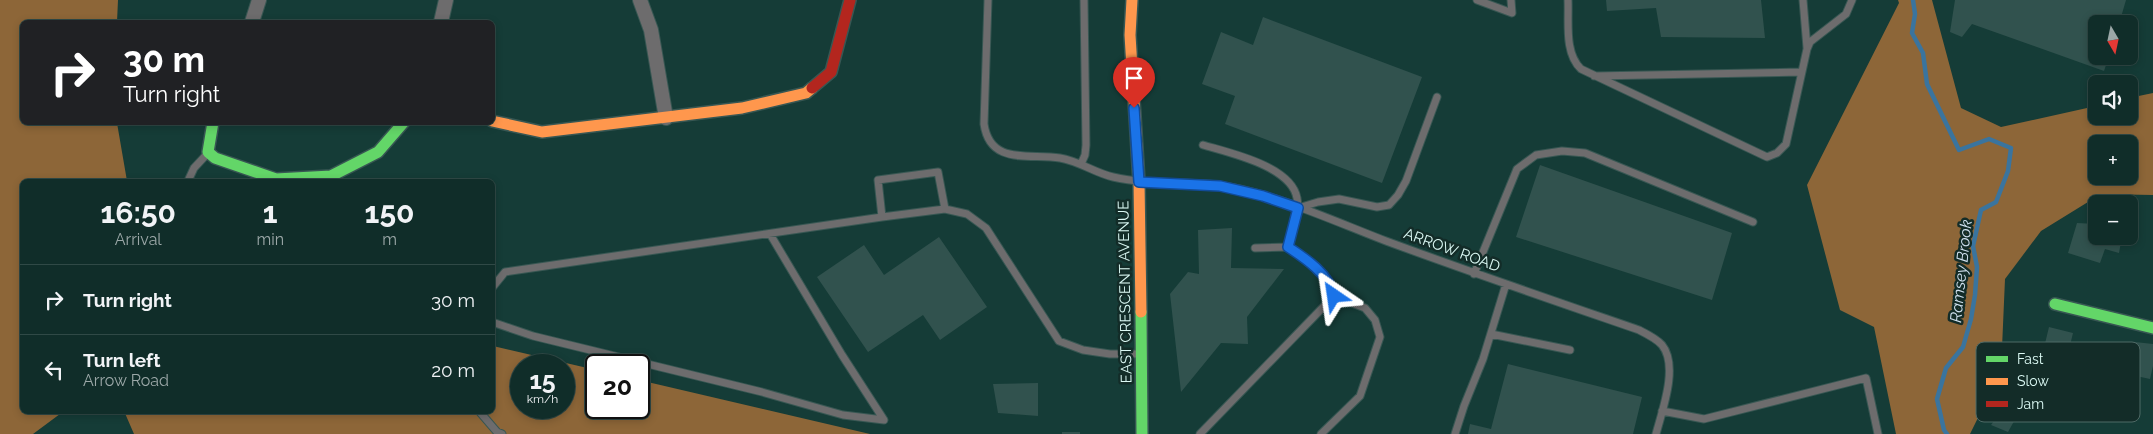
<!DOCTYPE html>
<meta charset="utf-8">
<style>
body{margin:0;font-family:Raleway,sans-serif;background:#193531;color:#f1f3f6;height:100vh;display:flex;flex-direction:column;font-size:19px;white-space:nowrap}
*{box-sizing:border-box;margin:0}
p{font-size:16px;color:#9ca8a8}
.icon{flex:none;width:28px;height:28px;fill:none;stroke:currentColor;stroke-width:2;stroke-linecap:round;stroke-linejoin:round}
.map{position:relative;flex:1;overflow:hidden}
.details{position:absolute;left:20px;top:179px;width:475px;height:235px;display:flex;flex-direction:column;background:#102d29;border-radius:8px;box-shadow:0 2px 8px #0003,0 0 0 1px #304946}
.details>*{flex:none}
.guide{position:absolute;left:20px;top:20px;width:475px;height:105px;border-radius:8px;box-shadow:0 2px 8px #0003,0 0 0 1px #304946;background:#202124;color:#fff;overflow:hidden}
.needle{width:32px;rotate:171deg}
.tools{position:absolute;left:2088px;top:15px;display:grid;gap:10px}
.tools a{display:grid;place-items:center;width:50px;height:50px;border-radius:8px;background:#102d29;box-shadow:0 2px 8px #0003,0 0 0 1px #304946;font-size:25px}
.speed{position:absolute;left:510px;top:354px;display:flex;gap:10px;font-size:25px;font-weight:700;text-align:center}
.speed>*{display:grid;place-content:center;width:65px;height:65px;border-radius:50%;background:#102d29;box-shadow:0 2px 8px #0003,0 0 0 1px #304946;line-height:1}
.speed small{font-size:12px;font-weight:400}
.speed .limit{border:2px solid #111;border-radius:8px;background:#fff;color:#111}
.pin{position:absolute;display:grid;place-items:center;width:42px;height:42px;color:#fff;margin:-51px -21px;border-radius:50% 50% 50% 0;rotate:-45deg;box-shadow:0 0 5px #0007}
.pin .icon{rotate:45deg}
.me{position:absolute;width:55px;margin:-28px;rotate:328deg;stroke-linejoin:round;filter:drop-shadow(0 0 4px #0008)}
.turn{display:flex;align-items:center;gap:18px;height:105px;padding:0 20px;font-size:22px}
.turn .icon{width:65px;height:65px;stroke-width:2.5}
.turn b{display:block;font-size:35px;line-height:42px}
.eta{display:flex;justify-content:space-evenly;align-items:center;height:85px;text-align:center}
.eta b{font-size:30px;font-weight:700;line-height:35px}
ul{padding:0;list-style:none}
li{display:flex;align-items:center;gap:15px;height:70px;padding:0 20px;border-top:1px solid #304946}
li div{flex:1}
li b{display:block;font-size:19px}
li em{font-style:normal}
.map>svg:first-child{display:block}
</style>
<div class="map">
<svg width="2153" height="434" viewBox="0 0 2153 434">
<rect width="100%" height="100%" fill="#153c37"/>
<path fill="#8d6638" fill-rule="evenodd" d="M0,0H118L117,22H22V122L117,123L127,181H22V411H64L33,434H0Z
M1898,0H1932L1961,108L2001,127L2096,106V116H2129V98L2153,93V195L2101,194L2041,231L2005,279L2001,371L1970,434H1896L1874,327L1840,310L1807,185L1899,3ZM2096,144H2129V176H2096Z
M493,346L596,370V408H639V380L870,434H134L124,411H492ZM521,365H564V408H521Z"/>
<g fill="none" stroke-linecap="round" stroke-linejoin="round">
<path stroke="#3a749e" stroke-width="4.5" d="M1913,0L1915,14L1912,33L1923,53L1927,84L1959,150L1989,139L2011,148L2008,171L1996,202L1981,210L1973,246L1977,267L1975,295L1971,319L1963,347L1946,368L1937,399L1944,430L1947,434"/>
</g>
<path fill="#31524e" d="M1606,0H1761L1765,38L1661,37L1656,8L1607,11Z
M1955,0H2126L2119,24H2096V56H2109L2104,71L1972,24L1962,37L1950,32Z
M1263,17L1422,77L1382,183L1225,124L1235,96L1202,84L1221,32L1253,45Z
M1540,165L1732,233L1712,300L1516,237Z
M2077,223L2096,224V236H2122L2119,253L2105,249L2100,263L2068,253Z
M1232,228L1231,268L1284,269L1247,317L1248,344L1221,343L1181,392L1170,294L1188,272L1199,274L1198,230Z
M939,237L987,307L940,340L923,315L868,352L817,277L864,245L884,275Z
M2049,327L2073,333L2065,366L2041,360Z
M2135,342L2153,344V366L2150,379L2127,374Z
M1508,364L1642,397L1633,434H1468L1470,424L1491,429Z
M1038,383V416L998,413L993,384Z
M2004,407L2018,414L2008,432L1991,425Z
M1062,432H1080V434H1062Z"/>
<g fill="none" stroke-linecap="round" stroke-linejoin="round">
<defs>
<path id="lane" d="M988,0L984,124C990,166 1030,153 1060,158C1079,161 1095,173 1113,177C1148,185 1183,181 1218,185C1271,192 1336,222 1386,241C1470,272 1555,301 1639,330C1647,334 1657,339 1662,345C1679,366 1662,411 1656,434
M1477,0L1512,13L1511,0
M1568,0C1569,22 1564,53 1581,69L1767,157L1777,153L1786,144L1807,49L1810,42L1846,14L1852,0
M1803,0L1807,48
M1594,76L1801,72
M1203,145C1230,153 1291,166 1297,198C1300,213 1292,233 1288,247C1305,258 1330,275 1334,296
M1081,164L1085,155L1086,145L1084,0
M188,181L194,168L208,153
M1298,208L1318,202L1339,199L1377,207L1389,205L1398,195L1406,181L1437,97
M945,209L882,217L878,180L938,172L945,209L967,214L986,228L1059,341L1083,350L1110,354H1140
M1255,248L1288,247
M1474,274L1517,169L1536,155L1562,151L1585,153L1753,222
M492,288L505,272L882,217
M492,322L533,336L762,392L843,415L884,420L842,355L770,234
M1491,334L1570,350
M479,411L497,432L502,434
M1662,411L1704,419L1866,378L1878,434
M1200,434L1334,296
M1321,434L1360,396L1380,337L1375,320L1365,308L1334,296
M1455,434L1464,406L1483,359L1506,284"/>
<path id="street" d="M640,0L651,30L666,118
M252,22L259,0
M441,22L446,0"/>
<path id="fast" d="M213,122L208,152L215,158L276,179L331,176L378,152L404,122
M2055,304L2153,328
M1141,312L1142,434"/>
<path id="slow" d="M1132,0L1130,35L1139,182L1141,312
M492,121L542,132L742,108L806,93L812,88"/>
<path id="jam" d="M812,88L831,72L850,0"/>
</defs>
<use href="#lane" stroke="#385753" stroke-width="9"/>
<use href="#street" stroke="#385753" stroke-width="16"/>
<use href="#fast" stroke="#385753" stroke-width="14"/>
<use href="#slow" stroke="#385753" stroke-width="14"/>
<use href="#jam" stroke="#385753" stroke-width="14"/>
<use href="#lane" stroke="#6d6c6d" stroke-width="7"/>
<use href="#street" stroke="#6d6c6d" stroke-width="14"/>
<use href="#fast" stroke="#63d668" stroke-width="11"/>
<use href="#slow" stroke="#ff974d" stroke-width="11"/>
<use href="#jam" stroke="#b3261e" stroke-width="11"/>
</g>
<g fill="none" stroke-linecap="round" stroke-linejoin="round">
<defs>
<path id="route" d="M1134,108L1139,182L1220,186L1263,196L1298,208L1288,247C1305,258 1330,275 1334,296"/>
</defs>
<use href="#route" stroke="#114b97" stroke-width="12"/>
<use href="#route" stroke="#1a73e8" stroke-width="9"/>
</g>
<g text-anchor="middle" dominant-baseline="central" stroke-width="5" stroke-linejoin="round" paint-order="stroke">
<g font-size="15" fill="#dcfaf5" stroke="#132c28">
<text transform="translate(1452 250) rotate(20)">ARROW ROAD</text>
<text transform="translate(1125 292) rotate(-91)">EAST CRESCENT AVENUE</text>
</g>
<g font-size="16" font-style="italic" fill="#d2e2f0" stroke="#132c28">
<text transform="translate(1961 271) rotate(-84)">Ramsey Brook</text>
</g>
</g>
<rect x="1976" y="342" width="164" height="80" rx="8" fill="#132c28" stroke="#4f6a66" stroke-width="1"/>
<rect x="1986" y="356" width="22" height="6" fill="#63d668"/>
<rect x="1986" y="378" width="22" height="7" fill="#ff974d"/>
<rect x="1986" y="401" width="22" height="6" fill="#b3261e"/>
<g font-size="14" fill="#dcfaf5">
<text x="2017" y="364">Fast</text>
<text x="2017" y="386">Slow</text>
<text x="2017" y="409">Jam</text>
</g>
</svg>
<div class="tools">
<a><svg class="needle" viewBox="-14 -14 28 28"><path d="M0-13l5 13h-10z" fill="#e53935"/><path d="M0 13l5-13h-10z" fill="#9ca8a8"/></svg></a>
<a><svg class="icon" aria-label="sound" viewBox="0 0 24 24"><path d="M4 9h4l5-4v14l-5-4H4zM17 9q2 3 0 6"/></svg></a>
<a>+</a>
<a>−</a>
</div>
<div class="speed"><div>15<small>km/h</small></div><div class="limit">20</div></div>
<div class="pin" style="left:1134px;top:108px;background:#d93025"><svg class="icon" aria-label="arrive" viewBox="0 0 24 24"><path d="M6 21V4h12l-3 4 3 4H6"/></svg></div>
<svg class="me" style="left:1334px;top:296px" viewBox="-20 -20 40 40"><path d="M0-17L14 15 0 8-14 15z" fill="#1a73e8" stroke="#fff" stroke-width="4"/></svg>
<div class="guide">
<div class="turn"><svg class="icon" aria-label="right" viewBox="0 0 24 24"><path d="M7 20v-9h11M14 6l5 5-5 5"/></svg><div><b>30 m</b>Turn right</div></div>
</div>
<section class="details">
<div class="eta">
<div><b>16:50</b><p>Arrival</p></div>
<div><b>1</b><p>min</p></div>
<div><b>150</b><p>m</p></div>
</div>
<ul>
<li><svg class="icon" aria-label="right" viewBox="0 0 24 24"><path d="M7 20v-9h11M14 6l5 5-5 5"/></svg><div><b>Turn right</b></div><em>30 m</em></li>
<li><svg class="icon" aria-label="left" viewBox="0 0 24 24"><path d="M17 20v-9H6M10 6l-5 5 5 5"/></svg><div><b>Turn left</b><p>Arrow Road</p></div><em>20 m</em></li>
</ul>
</section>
</div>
